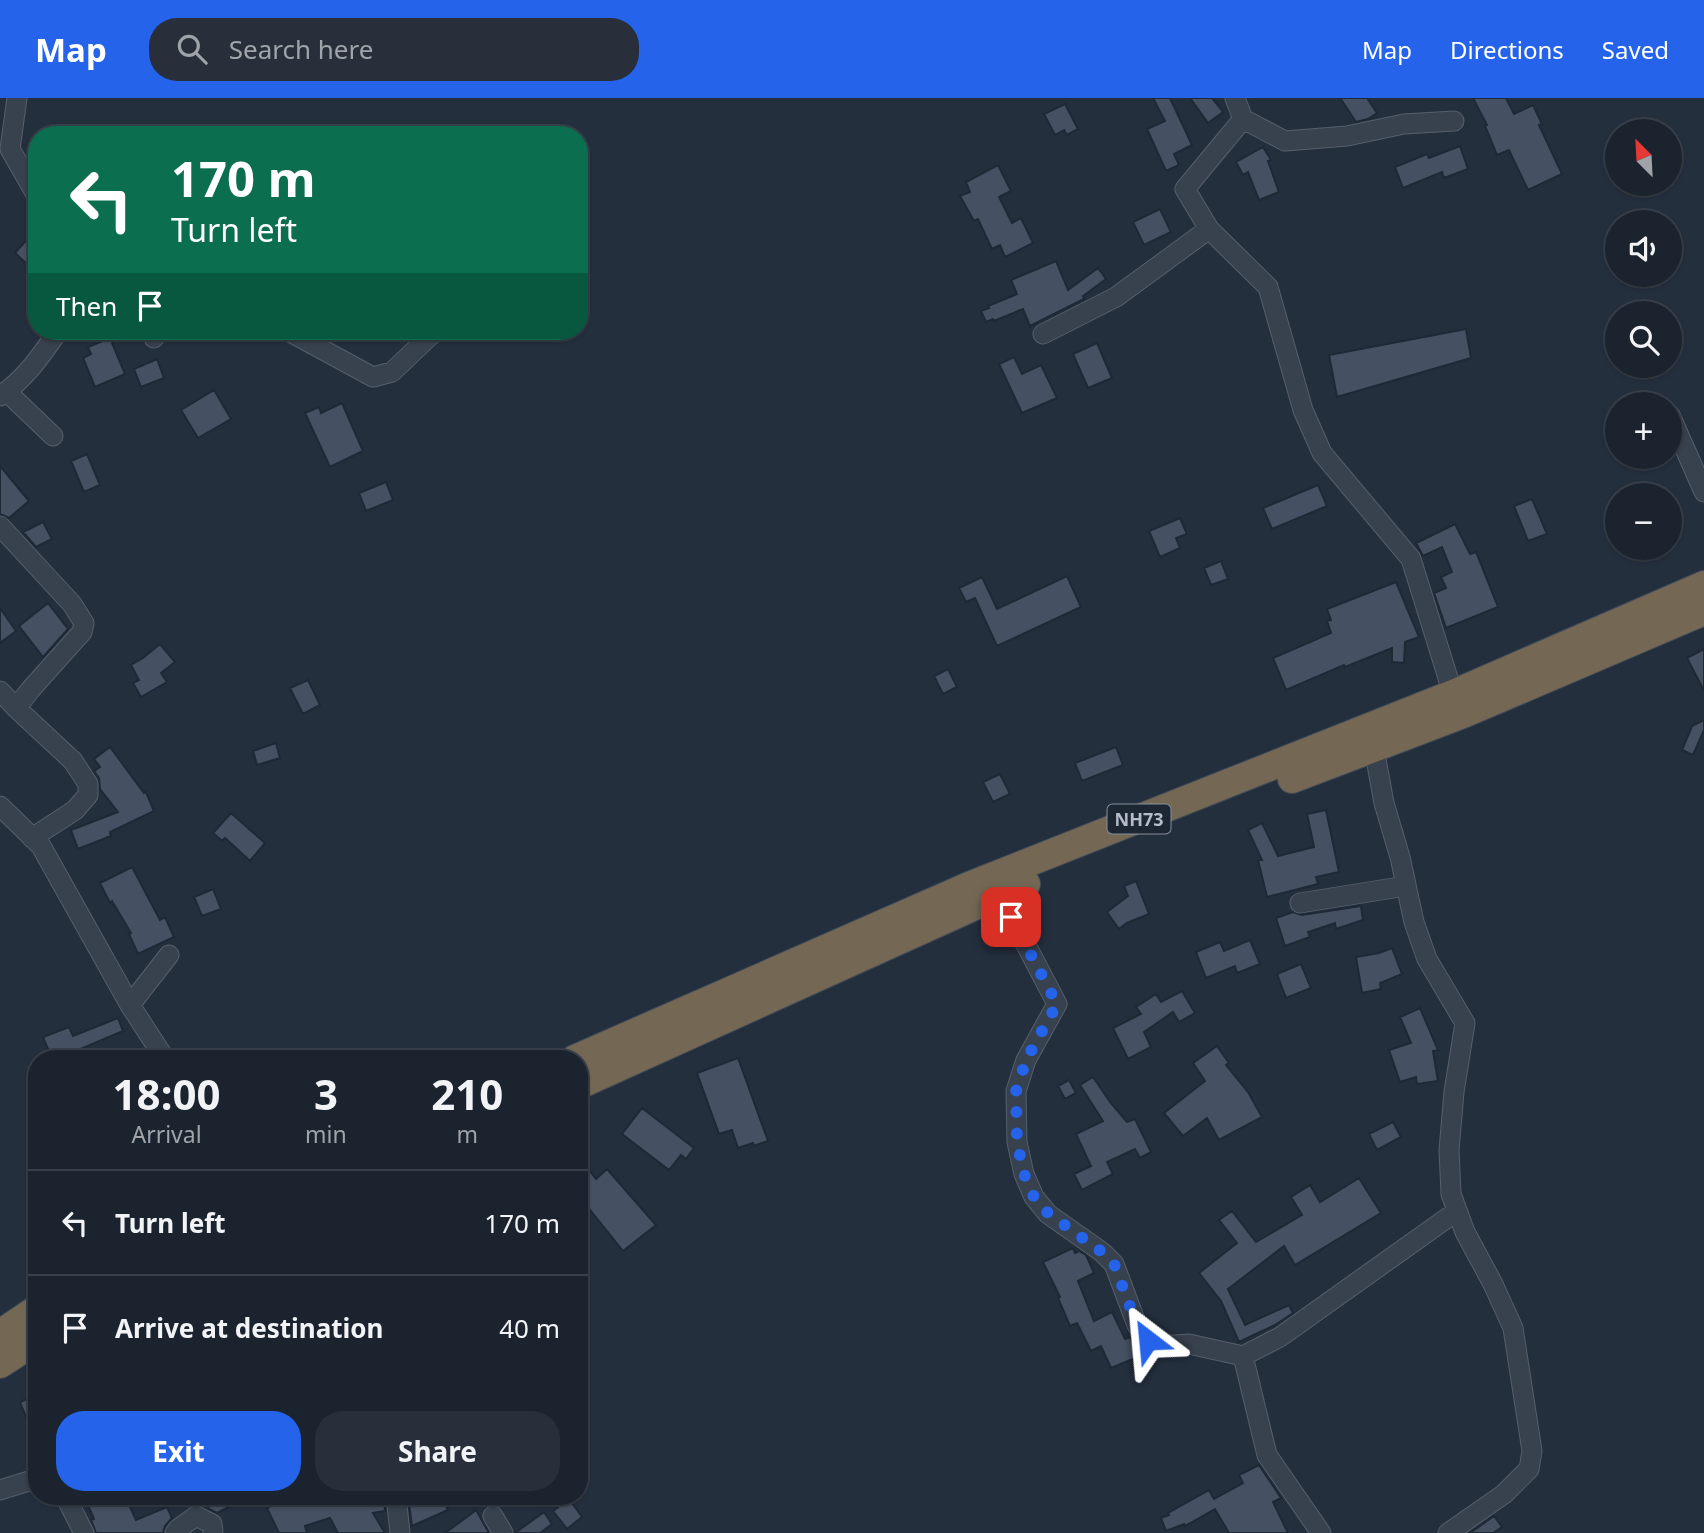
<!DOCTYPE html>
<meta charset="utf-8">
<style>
body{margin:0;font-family:"Noto Sans",sans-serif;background:#282f3a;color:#f1f3f6;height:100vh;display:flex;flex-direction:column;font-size:26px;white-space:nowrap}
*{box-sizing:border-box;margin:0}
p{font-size:23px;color:#a0a4aa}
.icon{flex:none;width:38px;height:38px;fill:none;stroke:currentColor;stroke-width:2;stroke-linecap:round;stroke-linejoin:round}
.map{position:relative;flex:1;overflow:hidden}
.panel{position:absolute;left:28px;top:952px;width:560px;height:455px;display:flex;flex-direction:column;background:#1b232e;border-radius:28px;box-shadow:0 2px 5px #0004,0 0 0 2px #39404a}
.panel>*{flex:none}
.guide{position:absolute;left:28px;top:28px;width:560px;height:214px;border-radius:28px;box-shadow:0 2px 5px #0004,0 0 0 2px #39404a;background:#0b6e4f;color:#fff;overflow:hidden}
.needle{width:46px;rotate:336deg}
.tools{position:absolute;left:1605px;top:21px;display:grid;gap:14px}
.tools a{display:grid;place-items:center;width:77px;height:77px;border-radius:50%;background:#1b232e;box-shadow:0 2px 5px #0004,0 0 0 2px #39404a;font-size:35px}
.pin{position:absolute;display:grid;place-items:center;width:60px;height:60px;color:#fff;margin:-30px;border-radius:14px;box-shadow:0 4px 10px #0006}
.me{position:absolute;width:77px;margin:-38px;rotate:331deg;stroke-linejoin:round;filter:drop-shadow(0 0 5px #0008)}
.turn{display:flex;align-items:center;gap:24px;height:147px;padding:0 28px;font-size:32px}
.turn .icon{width:91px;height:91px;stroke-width:2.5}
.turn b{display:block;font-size:49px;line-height:60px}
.then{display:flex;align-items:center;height:66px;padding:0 28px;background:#0003;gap:14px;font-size:26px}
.eta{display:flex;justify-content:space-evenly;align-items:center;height:119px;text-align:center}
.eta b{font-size:42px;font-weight:700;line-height:49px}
.action{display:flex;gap:14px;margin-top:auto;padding:14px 28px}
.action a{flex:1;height:80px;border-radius:28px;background:#2563eb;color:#fff;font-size:28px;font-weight:700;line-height:80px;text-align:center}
.action a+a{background:#282f3a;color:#f1f3f6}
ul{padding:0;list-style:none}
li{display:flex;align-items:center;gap:21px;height:105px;padding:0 28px;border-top:2px solid #39404a}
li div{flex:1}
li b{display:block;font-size:26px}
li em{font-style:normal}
header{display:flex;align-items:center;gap:42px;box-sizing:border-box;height:98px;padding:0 35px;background:#2563eb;color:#fff}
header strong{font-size:33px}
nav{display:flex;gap:38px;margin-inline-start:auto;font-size:24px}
.search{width:490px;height:63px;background:#282f3a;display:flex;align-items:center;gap:18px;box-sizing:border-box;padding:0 24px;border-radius:28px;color:#a0a4aa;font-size:26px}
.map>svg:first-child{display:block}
</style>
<header>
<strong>Map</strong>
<div class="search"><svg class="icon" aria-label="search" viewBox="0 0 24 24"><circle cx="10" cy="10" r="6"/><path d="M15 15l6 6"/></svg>Search here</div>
<nav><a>Map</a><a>Directions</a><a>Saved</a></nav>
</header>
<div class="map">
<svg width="1704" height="1435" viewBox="0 0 1704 1435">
<rect width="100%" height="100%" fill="#242f3e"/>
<path fill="#455162" stroke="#1f2835" stroke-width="2" d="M1153,0H1170L1192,47L1174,56L1179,67L1166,73L1147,31L1165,23Z
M1190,0H1212L1223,14L1208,25Z
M1340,0H1367L1377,15L1368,21L1356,24Z
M1473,0H1506L1514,16L1533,7L1542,26L1539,27L1562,76L1528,92L1509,52L1497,57L1485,28L1487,27Z
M1065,6L1078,31L1067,37L1064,32L1055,37L1044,16Z
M1460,48L1468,71L1444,80L1442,74L1403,90L1395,69L1427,56L1429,60Z
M1263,49L1271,62L1268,63L1279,94L1259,102L1248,74L1243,77L1236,64Z
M998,67L1011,93L999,99L1012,125L1021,120L1033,145L1005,159L1000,147L992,151L978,121L974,123L960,98L970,94L966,84Z
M1160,111L1171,134L1144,147L1133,124Z
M37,130V157L28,167L15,155Z
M1056,163L1068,192L1098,170L1106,181L1083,198L1084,201L1030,228L1023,211L994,223L993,221L986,224L981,213L989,210L988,208L1017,196L1011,182Z
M1466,231L1471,260L1337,299L1329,257Z
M110,240L125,276L95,289L83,260L91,256L88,249Z
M1097,245L1112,280L1088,290L1073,256Z
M1014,259L1022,276L1041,267L1057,300L1022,315L999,266Z
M157,261L164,280L141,289L134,271Z
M214,292L231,321L198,340L181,312Z
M342,305L363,353L330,369L305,315L319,309L321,315Z
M87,356L100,387L84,394L71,363Z
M0,368L29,403L9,420L0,416Z
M386,384L393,402L366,413L359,395Z
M1318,387L1327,408L1272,431L1263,410Z
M1532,401L1547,436L1528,443L1514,408Z
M1180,420L1187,436L1176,440L1180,450L1160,459L1149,433Z
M43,424L52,441L36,449L23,434Z
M1455,426L1470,456L1476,454L1498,509L1446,530L1434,495L1446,490L1441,479L1452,474L1442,449L1423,458L1416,445Z
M1221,463L1228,481L1211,487L1204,470Z
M1067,478L1081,509L997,548L975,500L966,504L959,490L982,479L997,511Z
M1396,484L1419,539L1405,544L1404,565L1392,564V550L1345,569L1344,567L1286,592L1273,560L1331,535L1327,523L1331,522L1327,511Z
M48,505L68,531L43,559L19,528Z
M0,510L16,533L0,545Z
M160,546L175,564L161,575L167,584L141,599L133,585L139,582L131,567L143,560Z
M1704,551V593L1687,560Z
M948,571L957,589L943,596L934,578Z
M308,582L320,607L303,616L290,590Z
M1704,622V632L1693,657L1682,652L1692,628Z
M276,645L280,660L257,667L253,653Z
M110,649L144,695L146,694L154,713L110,734L111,738L78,751L71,732L118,714L100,691L99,680L94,673L100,669L94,661Z
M1116,649L1123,667L1082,683L1075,665Z
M1000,676L1010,696L993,704L983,684Z
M1326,712L1339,774L1316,779L1318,786L1267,799L1258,762H1262L1248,732L1262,725L1278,758L1314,749L1307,716Z
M231,715L265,745L250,763L225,740L222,743L213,735Z
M132,769L160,822L165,819L174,839L138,856L129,836L131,835L112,803L110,805L100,785Z
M1136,783L1149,816L1127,825L1119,831L1107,814L1128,798L1124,788Z
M213,791L221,811L202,818L194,799Z
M1361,808L1363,822L1336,831L1335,825L1308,834L1310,839L1285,848L1276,820L1293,814L1302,817Z
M1250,842L1260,866L1237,875L1235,868L1206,880L1196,854L1220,844L1224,853Z
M1392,850L1402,876L1380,885L1381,891L1362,895L1356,859L1379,855Z
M1301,866L1311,890L1286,900L1277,876Z
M1182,893L1195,915L1179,924L1173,914L1144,934L1151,949L1128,961L1113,930L1141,916L1136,909L1156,896L1161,904Z
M1420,910L1438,952L1433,953L1438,983L1417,986L1416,979L1400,984L1389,952L1411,945L1400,919Z
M118,920L123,933L57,961H52L43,939L69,929L73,938Z
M1217,948L1229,965L1226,967L1248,994L1262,1019L1219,1042L1207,1020L1183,1038L1164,1015L1205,983L1193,965Z
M738,960L768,1043L754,1048L753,1045L738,1050L732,1032L719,1036L697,975Z
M1093,979L1110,1004L1127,1024L1135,1021L1151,1054L1140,1060L1135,1051L1107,1064L1113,1076L1082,1092L1074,1076L1091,1068L1076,1036L1103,1023L1080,987Z
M1069,982L1076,995L1065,1001L1058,988Z
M642,1010L694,1050L686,1061L681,1057L669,1072L622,1036Z
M1393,1024L1401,1039L1377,1052L1369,1036Z
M579,1059L596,1081L607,1071L656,1127L623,1153L579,1098Z
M1359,1080L1381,1115L1295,1167L1284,1148L1228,1191L1245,1227L1289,1207L1293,1215L1275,1227L1239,1244L1221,1203L1199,1175L1237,1145L1219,1122L1232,1113L1256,1144L1302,1117L1291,1099L1310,1087L1320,1104Z
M1073,1150L1075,1155L1079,1153L1086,1157L1094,1175L1078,1183L1094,1223L1112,1214L1125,1241L1130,1239L1138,1259L1111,1270L1101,1248L1091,1253L1077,1225L1070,1228L1058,1200L1060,1199L1043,1164Z
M37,1297V1344H36L20,1304Z
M1259,1367L1281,1400L1273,1404L1288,1435H1229L1215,1411L1185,1428L1184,1426L1166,1433L1161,1420L1169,1417L1168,1415L1209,1392L1214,1401L1243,1385L1239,1377Z
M84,1398H125L136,1422L167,1409L172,1420L165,1428L163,1435H96L91,1422L94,1421Z
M203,1398H250L217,1415L209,1411Z
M290,1398H296L299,1406L323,1398H384L385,1413L373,1415L385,1435H338L330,1420L305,1428L307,1435H279L267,1410Z
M408,1398H441L448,1412L412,1428Z
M569,1401L582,1419L567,1431L553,1413Z
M476,1412L489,1435H445L467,1419Z
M544,1414L552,1426L540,1435H515Z
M1494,1418L1502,1429L1493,1435H1470Z"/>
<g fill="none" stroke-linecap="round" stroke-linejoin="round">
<defs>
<path id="minor" d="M17,0L10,51L37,98
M1235,0L1243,21L1285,43L1347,38L1404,26L1454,23
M1243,21L1185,91L1209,131L1268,189L1303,312L1322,355L1411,461L1453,596
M152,233L154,240
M288,233L373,279L392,274L435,233
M1043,236L1116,199L1209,131
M7,294L53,338
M0,298C25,281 41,258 58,233
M1670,317L1704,394
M0,428L72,506L84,525L82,534L31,591L16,610L73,663L88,686V697L75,712L32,740
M0,593L16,610
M1374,650L1384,705L1400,759L1414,824L1427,861L1465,925L1454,994L1449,1052L1451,1096L1465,1134L1493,1186L1513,1230L1532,1353L1529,1371L1504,1396L1448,1435
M0,708L41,748L130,907L165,961
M1000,797L1057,906L1026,962L1016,993L1017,1044L1024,1076L1034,1099L1048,1116L1102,1154L1114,1166L1137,1227L1148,1242L1158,1248L1189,1246L1243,1258L1280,1239L1457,1113
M1300,805L1406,788
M130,907L169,857
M1243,1258L1267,1357L1321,1435
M0,1392L29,1383L37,1382
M65,1398L84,1435
M396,1398L400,1435
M493,1418L503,1435
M175,1435L178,1431L196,1418L212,1426L213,1435"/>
<path id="highway" d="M1292,681L1463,616L1704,513
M575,961L969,788L1453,596L1704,487
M579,987L979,806L1026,786
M0,1236L37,1211
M0,1266L37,1242"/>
</defs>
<use href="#minor" stroke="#565f6c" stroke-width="21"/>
<use href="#highway" stroke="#434c59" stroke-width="30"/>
<use href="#minor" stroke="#38414e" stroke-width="19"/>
<use href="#highway" stroke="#746855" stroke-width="28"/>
</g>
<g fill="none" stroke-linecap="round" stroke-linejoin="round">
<path stroke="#2563eb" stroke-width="12" stroke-dasharray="0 21.6" d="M1011,819L1057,906L1026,962L1016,993L1017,1044L1024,1076L1034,1099L1048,1115L1102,1154L1114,1166L1137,1227L1148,1242"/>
</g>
<g text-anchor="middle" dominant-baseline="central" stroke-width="5" stroke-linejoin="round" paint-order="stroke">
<rect fill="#1d2633" stroke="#878f9c" stroke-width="2" x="1107.5" y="706.5" width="63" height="29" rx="5"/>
<g font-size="18" font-weight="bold" fill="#b4bcc9">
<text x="1139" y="721">NH73</text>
</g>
</g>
</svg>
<div class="tools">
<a><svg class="needle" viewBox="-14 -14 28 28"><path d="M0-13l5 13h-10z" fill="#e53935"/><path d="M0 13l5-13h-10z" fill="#a0a4aa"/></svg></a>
<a><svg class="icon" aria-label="sound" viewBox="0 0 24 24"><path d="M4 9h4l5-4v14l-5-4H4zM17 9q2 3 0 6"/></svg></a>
<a><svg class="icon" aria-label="search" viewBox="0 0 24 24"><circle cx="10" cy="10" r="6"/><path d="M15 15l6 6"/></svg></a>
<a>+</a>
<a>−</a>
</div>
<div class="pin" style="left:1011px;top:819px;background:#d93025"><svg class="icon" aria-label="arrive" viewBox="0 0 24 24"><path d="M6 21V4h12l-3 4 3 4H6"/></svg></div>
<svg class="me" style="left:1148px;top:1242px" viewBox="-20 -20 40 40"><path d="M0-17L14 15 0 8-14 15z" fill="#2563eb" stroke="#fff" stroke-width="4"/></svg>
<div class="guide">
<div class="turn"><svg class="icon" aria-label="left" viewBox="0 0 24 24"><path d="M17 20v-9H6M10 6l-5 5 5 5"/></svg><div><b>170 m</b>Turn left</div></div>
<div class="then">Then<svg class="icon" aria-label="arrive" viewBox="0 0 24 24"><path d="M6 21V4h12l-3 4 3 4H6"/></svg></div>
</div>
<section class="panel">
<div class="eta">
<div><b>18:00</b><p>Arrival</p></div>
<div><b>3</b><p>min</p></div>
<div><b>210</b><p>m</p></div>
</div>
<ul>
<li><svg class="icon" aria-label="left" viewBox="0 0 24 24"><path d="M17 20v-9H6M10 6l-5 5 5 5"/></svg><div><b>Turn left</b></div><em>170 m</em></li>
<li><svg class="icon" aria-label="arrive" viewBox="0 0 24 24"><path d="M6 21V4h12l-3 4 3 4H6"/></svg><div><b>Arrive at destination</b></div><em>40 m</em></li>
</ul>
<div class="action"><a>Exit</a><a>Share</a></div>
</section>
</div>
